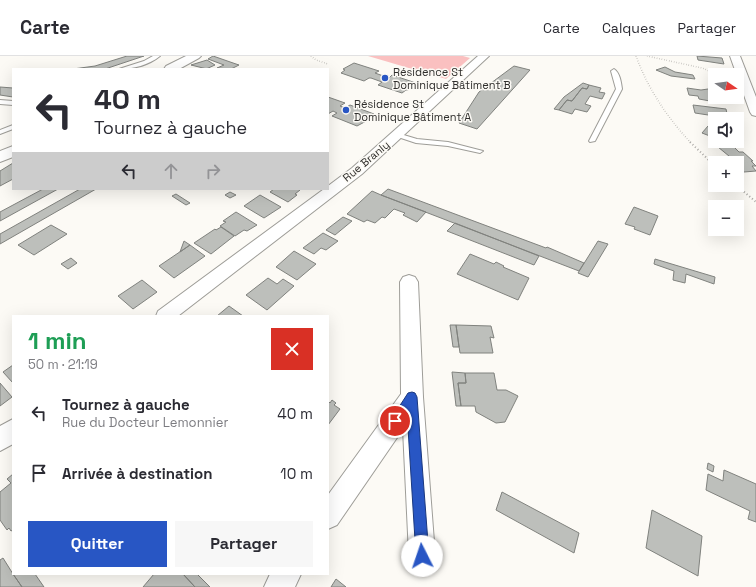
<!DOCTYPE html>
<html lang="fr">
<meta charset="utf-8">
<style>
body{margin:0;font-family:"Space Grotesk",sans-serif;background:#f7f7f7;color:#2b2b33;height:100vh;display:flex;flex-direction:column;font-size:15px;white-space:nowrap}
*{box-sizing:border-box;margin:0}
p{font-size:13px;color:#7c7c81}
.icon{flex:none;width:22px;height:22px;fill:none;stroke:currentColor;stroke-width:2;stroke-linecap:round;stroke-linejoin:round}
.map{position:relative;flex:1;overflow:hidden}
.sheet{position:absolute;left:12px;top:259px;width:317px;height:260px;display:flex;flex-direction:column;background:#fff;border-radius:0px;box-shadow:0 4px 16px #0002}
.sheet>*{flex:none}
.banner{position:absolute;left:12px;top:12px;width:317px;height:122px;border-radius:0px;box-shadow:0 4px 16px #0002;background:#fff;color:#2b2b33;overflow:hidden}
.needle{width:26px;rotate:103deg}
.buttons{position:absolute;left:708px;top:12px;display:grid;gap:8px}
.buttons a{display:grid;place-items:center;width:36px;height:36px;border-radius:0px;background:#fff;box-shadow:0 4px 16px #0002;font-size:20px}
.pin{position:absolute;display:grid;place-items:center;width:34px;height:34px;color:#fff;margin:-17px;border:2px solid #fff;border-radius:50%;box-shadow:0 1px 4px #0007}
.me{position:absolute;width:44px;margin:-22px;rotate:356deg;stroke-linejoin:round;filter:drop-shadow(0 0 3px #0008)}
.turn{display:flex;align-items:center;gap:14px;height:84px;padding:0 16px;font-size:18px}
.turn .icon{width:52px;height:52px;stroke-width:2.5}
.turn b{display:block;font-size:28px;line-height:34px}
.lanes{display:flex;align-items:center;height:38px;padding:0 16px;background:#0003;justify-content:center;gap:20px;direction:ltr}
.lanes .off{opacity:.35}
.round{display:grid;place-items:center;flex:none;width:42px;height:42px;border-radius:0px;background:#f7f7f7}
.overview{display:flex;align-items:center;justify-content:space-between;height:68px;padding:0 16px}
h1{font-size:24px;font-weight:800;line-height:30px;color:#1e9e55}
.button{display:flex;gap:8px;margin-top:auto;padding:8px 16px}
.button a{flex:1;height:46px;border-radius:0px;background:#2856c4;color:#fff;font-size:16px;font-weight:800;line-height:46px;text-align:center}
.button a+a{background:#f7f7f7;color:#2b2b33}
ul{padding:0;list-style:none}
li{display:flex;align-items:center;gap:12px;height:60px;padding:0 16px}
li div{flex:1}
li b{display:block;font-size:15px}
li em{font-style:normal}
header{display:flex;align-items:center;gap:24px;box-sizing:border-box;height:56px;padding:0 20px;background:#fff;border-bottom:1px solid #e1e1e2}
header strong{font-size:19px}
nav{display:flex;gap:22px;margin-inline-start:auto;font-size:14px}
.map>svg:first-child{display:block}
</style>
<header>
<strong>Carte</strong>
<nav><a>Carte</a><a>Calques</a><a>Partager</a></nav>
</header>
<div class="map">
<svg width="756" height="531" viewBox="0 0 756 531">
<rect width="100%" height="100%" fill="#fcfaf5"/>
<path fill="#fac0c0" d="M368,0H463L470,2L446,23Z"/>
<path fill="#bdbfbb" stroke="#80827e" d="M127,0H144L105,13H73L95,10Z
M213,0L236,8L239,9L231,13L217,12L224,9L208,3Z
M697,0L722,2L724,8L698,4Z
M207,4L215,9L206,13H207L191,9Z
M354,7L379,15L375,17L389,22L392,19L416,27L408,34H406L402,37L378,29L382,26L371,22H369L364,25L341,17L345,14L343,13Z
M514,10L530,14L477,73L459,67L479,36Z
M665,11L675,16L693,19L695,23L671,20L656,14Z
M583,27L589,29L587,33L582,32L572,45L567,44L559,54L554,53L564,41Z
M589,29L601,32L599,36L605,37L602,43L590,40L585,48L591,50L587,56L575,53L572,58L559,54L567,44L572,45L582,32L587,33Z
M0,31L13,32V41L0,39Z
M687,32L701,34L715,32V39L709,42L710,45L699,43L698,40L689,39Z
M328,41L345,47L340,50L345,52L350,49L374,58L370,61L372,62L357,70L332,60L337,57L333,55L328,58Z
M693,49L726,53L728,62L695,57Z
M708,70H715V82L702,77Z
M733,90L739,96H743L753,105H751L756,110H752L756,115L744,116L737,109V107L733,106L735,105L718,91Z
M13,107V123L0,130V115Z
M43,133H58L0,165V156Z
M80,133H96L0,188V178Z
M274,133H298L300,134L295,138L297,139L288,146L270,136Z
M388,133L546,192L547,191L584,207L579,215L381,139Z
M372,135L381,139L426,156L417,166L403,159L405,157L394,153L385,162L382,161L375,167L367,164L364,166L347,158Z
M230,136L236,139L230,142L225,139Z
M176,138L190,147L186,149L172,140Z
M260,139L281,151L264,162L244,150Z
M634,151L658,160L650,179L634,173L635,171L625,168Z
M236,156L257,169L247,175L244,174L235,180L220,170L226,166L223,165Z
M343,161L352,165L335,179L326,174Z
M455,167L539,200L534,209L447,175Z
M51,169L67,178L34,199L18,189Z
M221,171L234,180L211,198L194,187L215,173L216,174Z
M323,177L338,185L326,194L321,192L314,198L303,192Z
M184,185L190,189L180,196Z
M598,185L608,188L588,221L578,217Z
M190,189L205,200L174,222L159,210Z
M294,195L316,208L297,224L276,211Z
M470,198L494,208L496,206L504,210L503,211L529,222L518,244L457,218Z
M71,202L77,207L68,213L61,208Z
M655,203L715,221L714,228L686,218L685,227L673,224L674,215L654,208Z
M268,222L277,228L283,223L294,230L267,254L246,239Z
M142,224L157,236L133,253L118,240Z
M229,250L243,260H217Z
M450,269H456L459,291H453Z
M456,269L491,270L494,282L490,281L493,297H460Z
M13,309V327L3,316Z
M452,316L465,317L466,327H458L461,350H456Z
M465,317H494L497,334H506L518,340L505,366L496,367L476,356L475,350H461L458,327H466Z
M0,327L12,341L0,350Z
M332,344L336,347L334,349L340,353L328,369V345L330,347Z
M708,407L714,410L713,416L707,413Z
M724,414L756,428V466L748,463L750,455L706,434L708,418L723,425Z
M13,418V474L11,475L9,472L7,474L0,464V436L11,427L7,423Z
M502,436L579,477L574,497L496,454Z
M652,454L702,480L698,520L646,492Z
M3,502L13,518L22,531H0V504Z
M13,518H35L44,531H22Z
M154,518H183L195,531H143Z
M183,518H197L210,531H195Z
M336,523L346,531H331Z"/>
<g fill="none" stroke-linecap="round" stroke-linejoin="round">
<defs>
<path id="lane" d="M153,0H160C149,9 133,13 119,13L144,5Z
M614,13C620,17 621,26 622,33L595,85L590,86L589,85L616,33L611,15Z
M0,44L13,45V49L0,48Z
M13,69V73L0,78V74Z
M397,77L417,83L448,86L483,95L480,97L448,90L416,87L395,80V78Z"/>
<path id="street" d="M478,0H489L362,118L178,260H156L158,255L324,133H328V130L352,112Z
M730,0H740L756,41V60L752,59L750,56Z
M409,219L415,221L418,226L423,341L435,499L432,509L422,512L412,509L409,499L403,373L337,469L328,473V439L401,338L400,226L403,221Z
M13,363V388L0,395V370Z
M270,518H301L295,531H264Z"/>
<path id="secondary" d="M186,0H201L199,2L179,13H164L166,10Z
M13,90V101L0,106V95Z"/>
</defs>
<use href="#lane" stroke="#9e9d98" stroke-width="2"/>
<use href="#street" stroke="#9e9d98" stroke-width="2"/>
<use href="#secondary" stroke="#9e9d98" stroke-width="2"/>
<path stroke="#a9a7a3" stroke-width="1.5" stroke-dasharray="0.5 2" stroke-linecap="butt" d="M311,0L316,4L328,8
M636,0C648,33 667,61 691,87
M647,0L702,12L720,19"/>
<path stroke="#a9a7a3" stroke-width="2" stroke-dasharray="1 2.5" stroke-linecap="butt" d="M690,86L715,110
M736,129L756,146"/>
<use href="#lane" fill="#fff" fill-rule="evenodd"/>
<use href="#street" fill="#fff" fill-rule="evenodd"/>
<use href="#secondary" fill="#fff" fill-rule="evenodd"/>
</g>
<path fill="#2856c4" stroke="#1a387f" d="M412,336L415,337L417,341L429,500L427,504L422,506L418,504L416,500L407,356L399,368L395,370L391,368L390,365L408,337Z"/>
<g fill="#2856c4" stroke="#fcfaf5" stroke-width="1.5">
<circle cx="385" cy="22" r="4"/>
<circle cx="346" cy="54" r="4"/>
</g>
<g text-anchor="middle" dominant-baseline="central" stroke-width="3" stroke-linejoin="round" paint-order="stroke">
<g font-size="11" fill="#2f2e2c" stroke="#fcfaf5" text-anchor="start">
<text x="393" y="16">Résidence St<tspan x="393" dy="13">Dominique Bâtiment B</tspan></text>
<text x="354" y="48">Résidence St<tspan x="354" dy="13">Dominique Bâtiment A</tspan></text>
</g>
<g font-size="11" fill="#2f2e2c" stroke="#fcfaf5">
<text transform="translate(366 105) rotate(-40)">Rue Branly</text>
</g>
</g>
</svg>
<div class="buttons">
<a><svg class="needle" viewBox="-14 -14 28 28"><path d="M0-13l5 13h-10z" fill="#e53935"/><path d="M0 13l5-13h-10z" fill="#7c7c81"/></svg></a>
<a><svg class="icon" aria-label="sound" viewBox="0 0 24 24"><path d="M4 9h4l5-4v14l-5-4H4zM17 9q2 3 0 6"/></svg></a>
<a>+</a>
<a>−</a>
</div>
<div class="pin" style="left:395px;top:365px;background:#d93025"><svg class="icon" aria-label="arrive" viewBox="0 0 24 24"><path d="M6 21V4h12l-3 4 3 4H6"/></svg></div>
<svg class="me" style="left:422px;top:500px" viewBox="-20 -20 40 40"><circle r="19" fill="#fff"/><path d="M0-13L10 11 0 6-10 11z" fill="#2856c4"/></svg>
<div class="banner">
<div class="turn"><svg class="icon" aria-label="left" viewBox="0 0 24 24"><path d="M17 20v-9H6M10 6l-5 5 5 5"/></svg><div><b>40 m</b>Tournez à gauche</div></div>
<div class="lanes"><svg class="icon" aria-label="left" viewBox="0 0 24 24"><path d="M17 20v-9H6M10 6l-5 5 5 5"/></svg><svg class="icon off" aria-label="ahead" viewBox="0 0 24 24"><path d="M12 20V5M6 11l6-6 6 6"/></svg><svg class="icon off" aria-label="right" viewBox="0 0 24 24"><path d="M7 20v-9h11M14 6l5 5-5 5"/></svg></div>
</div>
<section class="sheet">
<div class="overview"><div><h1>1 min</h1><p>50 m · 21:19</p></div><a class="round" style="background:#d93025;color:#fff"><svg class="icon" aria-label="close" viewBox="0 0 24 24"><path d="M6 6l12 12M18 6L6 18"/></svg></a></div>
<ul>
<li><svg class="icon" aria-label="left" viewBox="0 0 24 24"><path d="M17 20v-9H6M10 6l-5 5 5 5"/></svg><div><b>Tournez à gauche</b><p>Rue du Docteur Lemonnier</p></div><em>40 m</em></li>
<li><svg class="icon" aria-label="arrive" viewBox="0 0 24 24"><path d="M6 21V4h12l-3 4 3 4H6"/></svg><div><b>Arrivée à destination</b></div><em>10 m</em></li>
</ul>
<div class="button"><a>Quitter</a><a>Partager</a></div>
</section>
</div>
